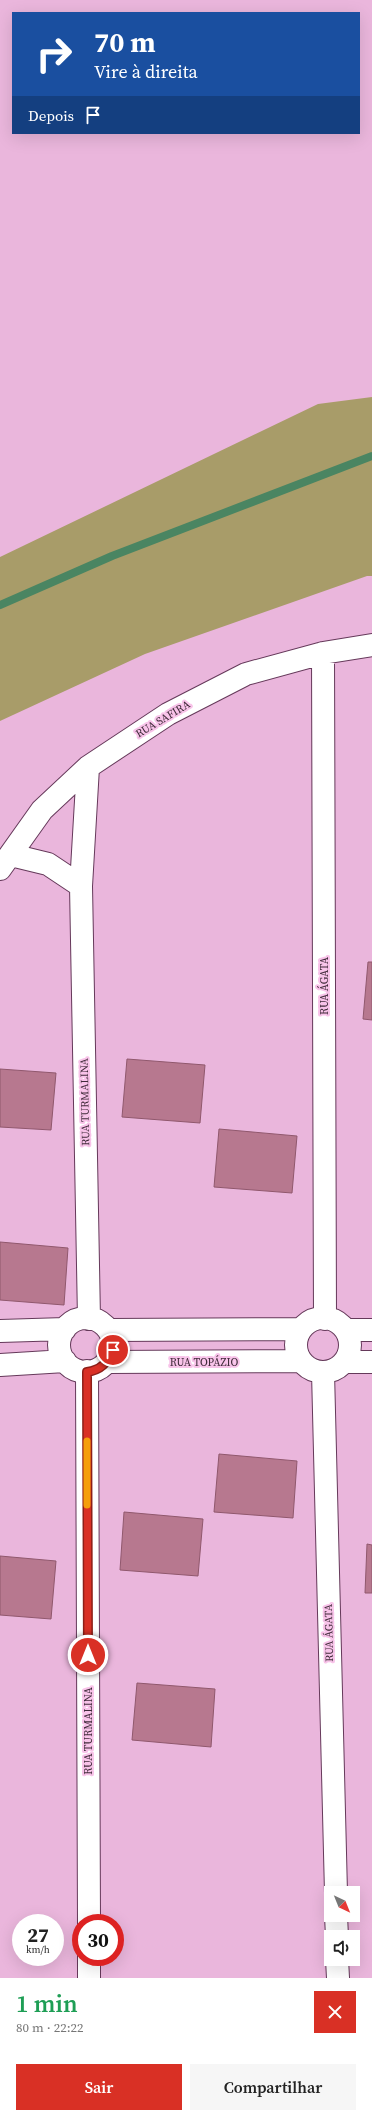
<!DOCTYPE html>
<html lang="pt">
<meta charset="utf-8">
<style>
body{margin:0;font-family:"Source Serif 4",serif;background:#f6f6f6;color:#222;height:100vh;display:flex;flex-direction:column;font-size:15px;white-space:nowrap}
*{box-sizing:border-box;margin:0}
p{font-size:13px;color:#767676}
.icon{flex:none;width:22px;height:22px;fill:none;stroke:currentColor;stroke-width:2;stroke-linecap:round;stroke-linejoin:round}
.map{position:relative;height:1978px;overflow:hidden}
.sheet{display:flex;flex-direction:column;background:#fff;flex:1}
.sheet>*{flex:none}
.banner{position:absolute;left:12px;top:12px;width:348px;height:122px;border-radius:0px;box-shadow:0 4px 16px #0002;background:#1a4fa0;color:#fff;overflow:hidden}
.needle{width:26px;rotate:137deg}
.buttons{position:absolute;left:324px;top:1886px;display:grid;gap:8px}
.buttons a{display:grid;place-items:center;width:36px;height:36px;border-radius:0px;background:#fff;box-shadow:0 4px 16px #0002;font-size:20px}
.speed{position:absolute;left:12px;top:1914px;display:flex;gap:8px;font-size:20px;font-weight:700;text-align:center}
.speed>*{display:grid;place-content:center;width:52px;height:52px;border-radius:50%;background:#fff;box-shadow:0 4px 16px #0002;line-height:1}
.speed small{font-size:10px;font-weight:400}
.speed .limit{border:6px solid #d22;background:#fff;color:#111}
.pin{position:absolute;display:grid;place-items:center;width:34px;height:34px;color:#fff;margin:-17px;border:2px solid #fff;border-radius:50%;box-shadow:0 1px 4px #0007}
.me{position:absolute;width:44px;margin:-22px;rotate:0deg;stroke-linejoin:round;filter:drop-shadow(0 0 3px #0008)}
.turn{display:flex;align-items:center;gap:14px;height:84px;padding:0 16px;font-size:18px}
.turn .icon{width:52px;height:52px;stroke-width:2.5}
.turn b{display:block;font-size:28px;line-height:34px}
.then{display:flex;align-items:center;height:38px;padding:0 16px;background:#0003;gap:8px;font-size:15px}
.round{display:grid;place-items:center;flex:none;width:42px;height:42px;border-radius:0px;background:#f6f6f6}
.summary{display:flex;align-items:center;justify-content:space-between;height:68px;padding:0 16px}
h1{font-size:24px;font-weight:600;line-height:30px;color:#1e9e55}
.button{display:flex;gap:8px;margin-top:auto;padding:8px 16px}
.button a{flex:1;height:46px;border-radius:0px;background:#d93025;color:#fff;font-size:16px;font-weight:600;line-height:46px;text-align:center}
.button a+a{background:#f6f6f6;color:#222}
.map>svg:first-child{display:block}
</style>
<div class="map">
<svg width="372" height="1978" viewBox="0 0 372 1978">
<rect width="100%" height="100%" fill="#eab6dc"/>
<path fill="#a89c69" d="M372,397V576H367L145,654L0,721V557L318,404Z"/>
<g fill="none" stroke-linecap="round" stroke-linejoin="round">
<path stroke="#4a8562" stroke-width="8" d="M0,605L112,556L372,456"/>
</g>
<path fill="#b7788f" stroke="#90586d" d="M368,962H372V1020L363,1019Z
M127,1059L205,1065L200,1123L122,1117Z
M0,1069L56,1073L51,1130L0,1127Z
M219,1129L297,1136L292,1193L214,1187Z
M0,1242L68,1248L64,1305L0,1300Z
M219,1454L297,1461L293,1518L214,1512Z
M124,1512L203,1519L198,1576L120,1570Z
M367,1544L372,1545V1593H365Z
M0,1556L56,1561L51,1619L0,1615Z
M137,1683L215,1689L211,1747L132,1740Z"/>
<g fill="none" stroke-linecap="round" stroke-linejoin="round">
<defs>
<path id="minor" d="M323,653L325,1319
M88,767L81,886L89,1319
M11,855L48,864L81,886
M0,869L42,810L88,767L168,714L246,674L323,653L372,645
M296 1345a27 27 0 1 1 54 0a27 27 0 1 1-54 0Z
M59 1345a27 27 0 1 1 54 0a27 27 0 1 1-54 0Z
M110,1330L301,1329
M346,1330H372
M0,1331L65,1329
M107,1362L301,1361
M344,1362H372
M0,1365L65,1361
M87,1371L89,1923
M323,1372L336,1893
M336,1915L337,1937
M89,1957V1978
M337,1959L338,1978"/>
</defs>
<use href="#minor" stroke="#65395a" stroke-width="24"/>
<use href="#minor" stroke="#fff" stroke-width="22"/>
</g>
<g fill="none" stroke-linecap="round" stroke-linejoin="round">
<defs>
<path id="route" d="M88,1655L87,1372C101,1370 107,1363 113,1350"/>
</defs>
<use href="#route" stroke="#8d1f18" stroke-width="10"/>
<use href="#route" stroke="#d93025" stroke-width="7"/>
<path stroke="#f59e0b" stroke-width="7" d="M87,1441V1505"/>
</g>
<g text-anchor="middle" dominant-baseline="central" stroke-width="4" stroke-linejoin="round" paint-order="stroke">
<g font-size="11" fill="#402b3a" stroke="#f8c3e9">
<text transform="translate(163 719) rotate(-31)">RUA SAFIRA</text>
<text transform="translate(324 986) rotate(-90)">RUA ÁGATA</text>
<text transform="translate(85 1102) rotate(-91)">RUA TURMALINA</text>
<text x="204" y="1362">RUA TOPÁZIO</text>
<text transform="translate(329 1633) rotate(-91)">RUA ÁGATA</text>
<text transform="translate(88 1731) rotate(-90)">RUA TURMALINA</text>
</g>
</g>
</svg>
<div class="buttons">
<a><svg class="needle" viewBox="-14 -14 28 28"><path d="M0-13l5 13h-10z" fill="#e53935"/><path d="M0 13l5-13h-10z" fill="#767676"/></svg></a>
<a><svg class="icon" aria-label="sound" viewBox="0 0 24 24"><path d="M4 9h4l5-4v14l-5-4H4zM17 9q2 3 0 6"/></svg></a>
</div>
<div class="speed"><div>27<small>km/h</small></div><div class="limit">30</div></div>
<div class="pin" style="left:113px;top:1350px;background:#d93025"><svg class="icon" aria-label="arrive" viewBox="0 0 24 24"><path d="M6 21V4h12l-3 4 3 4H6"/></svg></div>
<svg class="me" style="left:88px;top:1655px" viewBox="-20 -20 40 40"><circle r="17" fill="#d93025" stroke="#fff" stroke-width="3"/><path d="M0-11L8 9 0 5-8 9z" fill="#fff"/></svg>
<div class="banner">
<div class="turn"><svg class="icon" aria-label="right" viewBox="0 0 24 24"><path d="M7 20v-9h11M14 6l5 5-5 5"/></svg><div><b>70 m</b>Vire à direita</div></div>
<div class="then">Depois<svg class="icon" aria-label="arrive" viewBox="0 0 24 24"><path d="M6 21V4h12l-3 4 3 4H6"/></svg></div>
</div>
</div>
<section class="sheet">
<div class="summary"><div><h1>1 min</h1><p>80 m · 22:22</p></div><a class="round" style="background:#d93025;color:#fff"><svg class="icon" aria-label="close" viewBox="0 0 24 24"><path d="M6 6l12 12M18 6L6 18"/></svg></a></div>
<div class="button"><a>Sair</a><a>Compartilhar</a></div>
</section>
